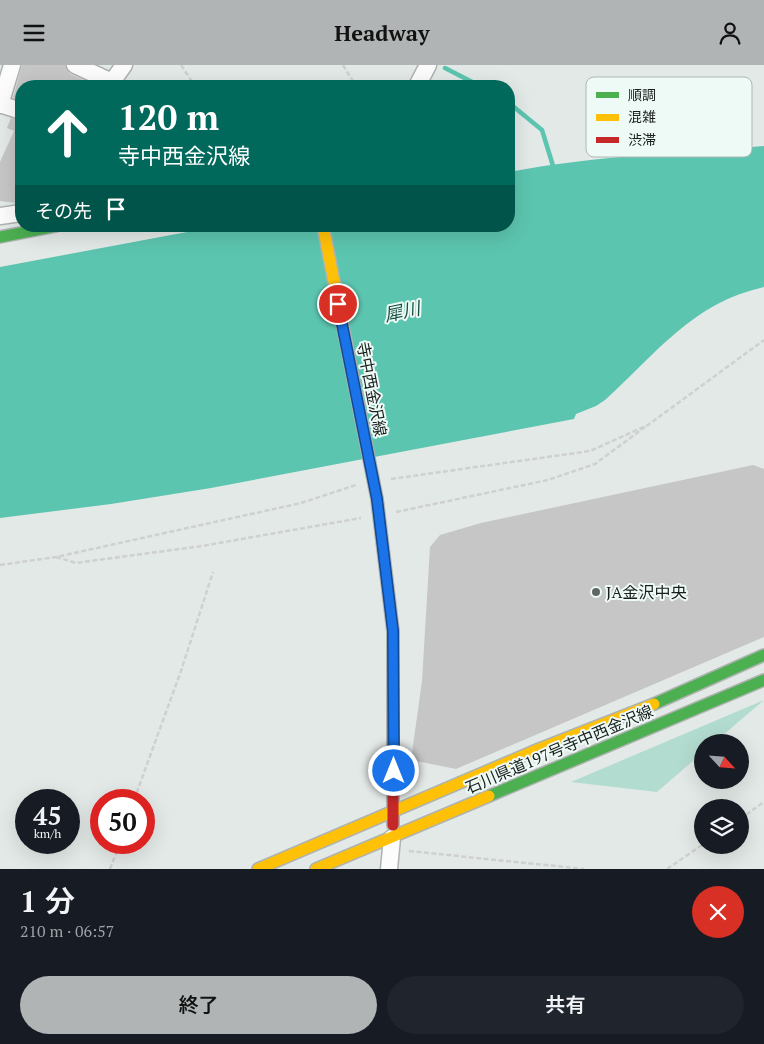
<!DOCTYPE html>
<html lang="ja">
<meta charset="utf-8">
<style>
body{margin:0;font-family:"PT Serif","Noto Sans JP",serif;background:#20242c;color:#f1f3f6;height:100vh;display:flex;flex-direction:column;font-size:19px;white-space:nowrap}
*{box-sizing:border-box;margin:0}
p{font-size:16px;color:#9ea1a6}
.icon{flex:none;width:28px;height:28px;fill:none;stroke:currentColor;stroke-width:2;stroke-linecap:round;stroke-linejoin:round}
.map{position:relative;height:804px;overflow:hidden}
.details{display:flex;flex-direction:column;background:#171b24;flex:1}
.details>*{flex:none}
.hud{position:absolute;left:15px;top:15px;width:500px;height:152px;border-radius:20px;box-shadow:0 5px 20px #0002;background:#00695c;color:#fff;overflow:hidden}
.needle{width:32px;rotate:116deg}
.controls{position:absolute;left:694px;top:669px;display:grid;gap:10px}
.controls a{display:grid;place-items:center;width:55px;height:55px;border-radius:50%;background:#171b24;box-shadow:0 5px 20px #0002;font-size:25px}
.speed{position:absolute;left:15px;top:724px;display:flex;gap:10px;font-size:25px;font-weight:700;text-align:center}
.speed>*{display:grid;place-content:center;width:65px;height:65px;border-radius:50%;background:#171b24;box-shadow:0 5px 20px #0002;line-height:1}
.speed small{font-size:12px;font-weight:400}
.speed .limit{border:8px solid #d22;background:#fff;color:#111}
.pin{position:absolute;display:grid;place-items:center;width:42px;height:42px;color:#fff;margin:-21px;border:2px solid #fff;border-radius:50%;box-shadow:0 1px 5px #0007}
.me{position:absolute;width:55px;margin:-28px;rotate:0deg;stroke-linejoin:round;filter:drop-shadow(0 0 4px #0008)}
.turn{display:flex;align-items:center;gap:18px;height:105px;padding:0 20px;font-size:22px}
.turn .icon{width:65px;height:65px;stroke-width:2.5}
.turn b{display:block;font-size:35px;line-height:42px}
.then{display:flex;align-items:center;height:48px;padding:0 20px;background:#0003;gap:10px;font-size:19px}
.round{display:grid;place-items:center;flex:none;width:52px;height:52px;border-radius:26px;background:#20242c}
.head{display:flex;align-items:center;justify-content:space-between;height:85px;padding:0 20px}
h1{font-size:30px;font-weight:600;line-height:38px}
.primary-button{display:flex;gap:10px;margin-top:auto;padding:10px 20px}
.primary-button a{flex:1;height:58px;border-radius:30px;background:#b0b4b4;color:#111;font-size:20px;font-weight:600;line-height:58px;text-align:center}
.primary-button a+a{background:#20242c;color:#f1f3f6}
header{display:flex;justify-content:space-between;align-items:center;height:65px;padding:0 20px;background:#b0b4b4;color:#111;font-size:22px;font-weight:600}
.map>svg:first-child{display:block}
</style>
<header><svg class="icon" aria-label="menu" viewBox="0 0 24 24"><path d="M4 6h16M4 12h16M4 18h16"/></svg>Headway<svg class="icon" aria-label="person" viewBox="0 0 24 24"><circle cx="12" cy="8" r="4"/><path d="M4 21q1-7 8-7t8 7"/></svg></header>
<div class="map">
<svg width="764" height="804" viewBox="0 0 764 804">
<rect width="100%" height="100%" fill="#e3e9e7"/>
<path fill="#b3dcd0" d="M764,635L715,677L702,678V688L657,727L571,717Z"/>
<path fill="#5cc5af" d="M764,81V222C692,238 657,288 605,335L596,341L576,349L574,354L211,423L111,439L0,453V202L219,161H509V107C593,91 679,88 764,81Z"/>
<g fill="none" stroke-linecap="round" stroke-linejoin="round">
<path stroke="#5cc5af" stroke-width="4.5" d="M445,3L480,21
M509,38L542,65L554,104"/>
</g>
<path fill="#c6c6c6" d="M22,0H65L70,9L97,21H76L66,17L64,21H21V36L13,33Z
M11,53L21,56V129L16,138L0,136V97L14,66L7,63Z
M753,400L764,404V572L456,704L411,695L422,616L430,482L440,470L481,458Z"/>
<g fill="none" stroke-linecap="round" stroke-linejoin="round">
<defs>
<path id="street" d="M75,0L112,17L110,21
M112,17L124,0
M417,21L428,0
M0,39L21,46
M0,40L12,0
M0,151L21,148
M389,804L392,773"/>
<path id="fast" d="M0,172L56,161
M654,639L764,590
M489,731L764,615"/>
<path id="slow" d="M258,804L539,684L654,639
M316,804L489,731"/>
<path id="jam" d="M377,434L393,566V760"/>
</defs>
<use href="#street" stroke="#aeb3b2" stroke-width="19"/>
<use href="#fast" stroke="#aeb3b2" stroke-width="14"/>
<use href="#slow" stroke="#aeb3b2" stroke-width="14"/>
<use href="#jam" stroke="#aeb3b2" stroke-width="14"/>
<path stroke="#cfd0d0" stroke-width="2.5" stroke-dasharray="5 2.5" stroke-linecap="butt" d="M181,0L195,21
M343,0L356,21
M391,414L590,386L648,360L764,275
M396,447L548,415L595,399L645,362
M56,492L76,498L202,481L361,453
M0,500L56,492L301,438L356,420
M134,735L181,606L213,507
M740,754L764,737
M409,786L584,804
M110,804L120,778
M667,804L702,780"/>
<use href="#street" stroke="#fbfcfb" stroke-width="16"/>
<use href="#fast" stroke="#4caf50" stroke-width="11"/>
<use href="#slow" stroke="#ffc107" stroke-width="11"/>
<use href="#jam" stroke="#c62828" stroke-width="11"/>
<defs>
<path id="slow-bridge" d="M323,161L377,434"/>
</defs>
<use href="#slow-bridge" stroke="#aeb3b2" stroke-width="14" stroke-linecap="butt"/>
<use href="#slow-bridge" stroke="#ffc107" stroke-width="11"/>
</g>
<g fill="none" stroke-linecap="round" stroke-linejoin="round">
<defs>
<path id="route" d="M338,239L377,434L393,566L394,706"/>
</defs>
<use href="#route" stroke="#114b97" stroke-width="12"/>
<use href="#route" stroke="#1a73e8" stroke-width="9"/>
</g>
<circle fill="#606664" stroke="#edfaf5" stroke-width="2" cx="596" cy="527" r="5"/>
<g text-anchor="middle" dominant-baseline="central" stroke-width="4" stroke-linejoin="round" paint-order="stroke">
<g font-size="16" fill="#1a1f1e" stroke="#edfaf5">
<text transform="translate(372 324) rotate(79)">寺中西金沢線</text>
<text transform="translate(559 684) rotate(-23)">石川県道197号寺中西金沢線</text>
</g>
<g font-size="16" fill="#1a1f1e" stroke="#edfaf5" text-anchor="start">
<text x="606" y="527">JA金沢中央</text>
</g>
<g font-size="18" font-style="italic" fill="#185043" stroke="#edfaf5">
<text transform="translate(402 246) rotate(-12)">犀川</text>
</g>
</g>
<rect x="586" y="12" width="166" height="80" rx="8" fill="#edfaf5" stroke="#aeb8b4" stroke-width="1"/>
<rect x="596" y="27" width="23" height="6" fill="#4caf50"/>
<rect x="596" y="49" width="23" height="7" fill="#ffc107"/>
<rect x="596" y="72" width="23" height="6" fill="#c62828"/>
<g font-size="14" fill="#1a1f1e">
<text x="628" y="35">順調</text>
<text x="628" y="57">混雑</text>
<text x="628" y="80">渋滞</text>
</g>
</svg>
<div class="controls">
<a><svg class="needle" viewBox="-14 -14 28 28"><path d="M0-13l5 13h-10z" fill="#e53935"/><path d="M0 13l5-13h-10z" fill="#9ea1a6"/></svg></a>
<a><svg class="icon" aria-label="layers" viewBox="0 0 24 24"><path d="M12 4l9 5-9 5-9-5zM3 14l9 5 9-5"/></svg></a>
</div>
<div class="speed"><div>45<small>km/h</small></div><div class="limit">50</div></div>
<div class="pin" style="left:338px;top:239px;background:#d93025"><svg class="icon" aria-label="arrive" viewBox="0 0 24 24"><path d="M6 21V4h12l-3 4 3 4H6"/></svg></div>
<svg class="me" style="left:394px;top:706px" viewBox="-20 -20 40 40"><circle r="17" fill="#1a73e8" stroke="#fff" stroke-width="3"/><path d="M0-11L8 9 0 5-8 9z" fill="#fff"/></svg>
<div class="hud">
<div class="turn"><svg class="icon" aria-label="ahead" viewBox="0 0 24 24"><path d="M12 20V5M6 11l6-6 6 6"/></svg><div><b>120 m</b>寺中西金沢線</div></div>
<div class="then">その先<svg class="icon" aria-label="arrive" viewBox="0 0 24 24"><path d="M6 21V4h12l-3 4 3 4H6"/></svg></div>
</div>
</div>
<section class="details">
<div class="head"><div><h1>1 分</h1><p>210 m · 06:57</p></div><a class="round" style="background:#d93025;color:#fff"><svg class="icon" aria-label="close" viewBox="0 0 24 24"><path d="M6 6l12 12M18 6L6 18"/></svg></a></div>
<div class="primary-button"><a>終了</a><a>共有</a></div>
</section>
